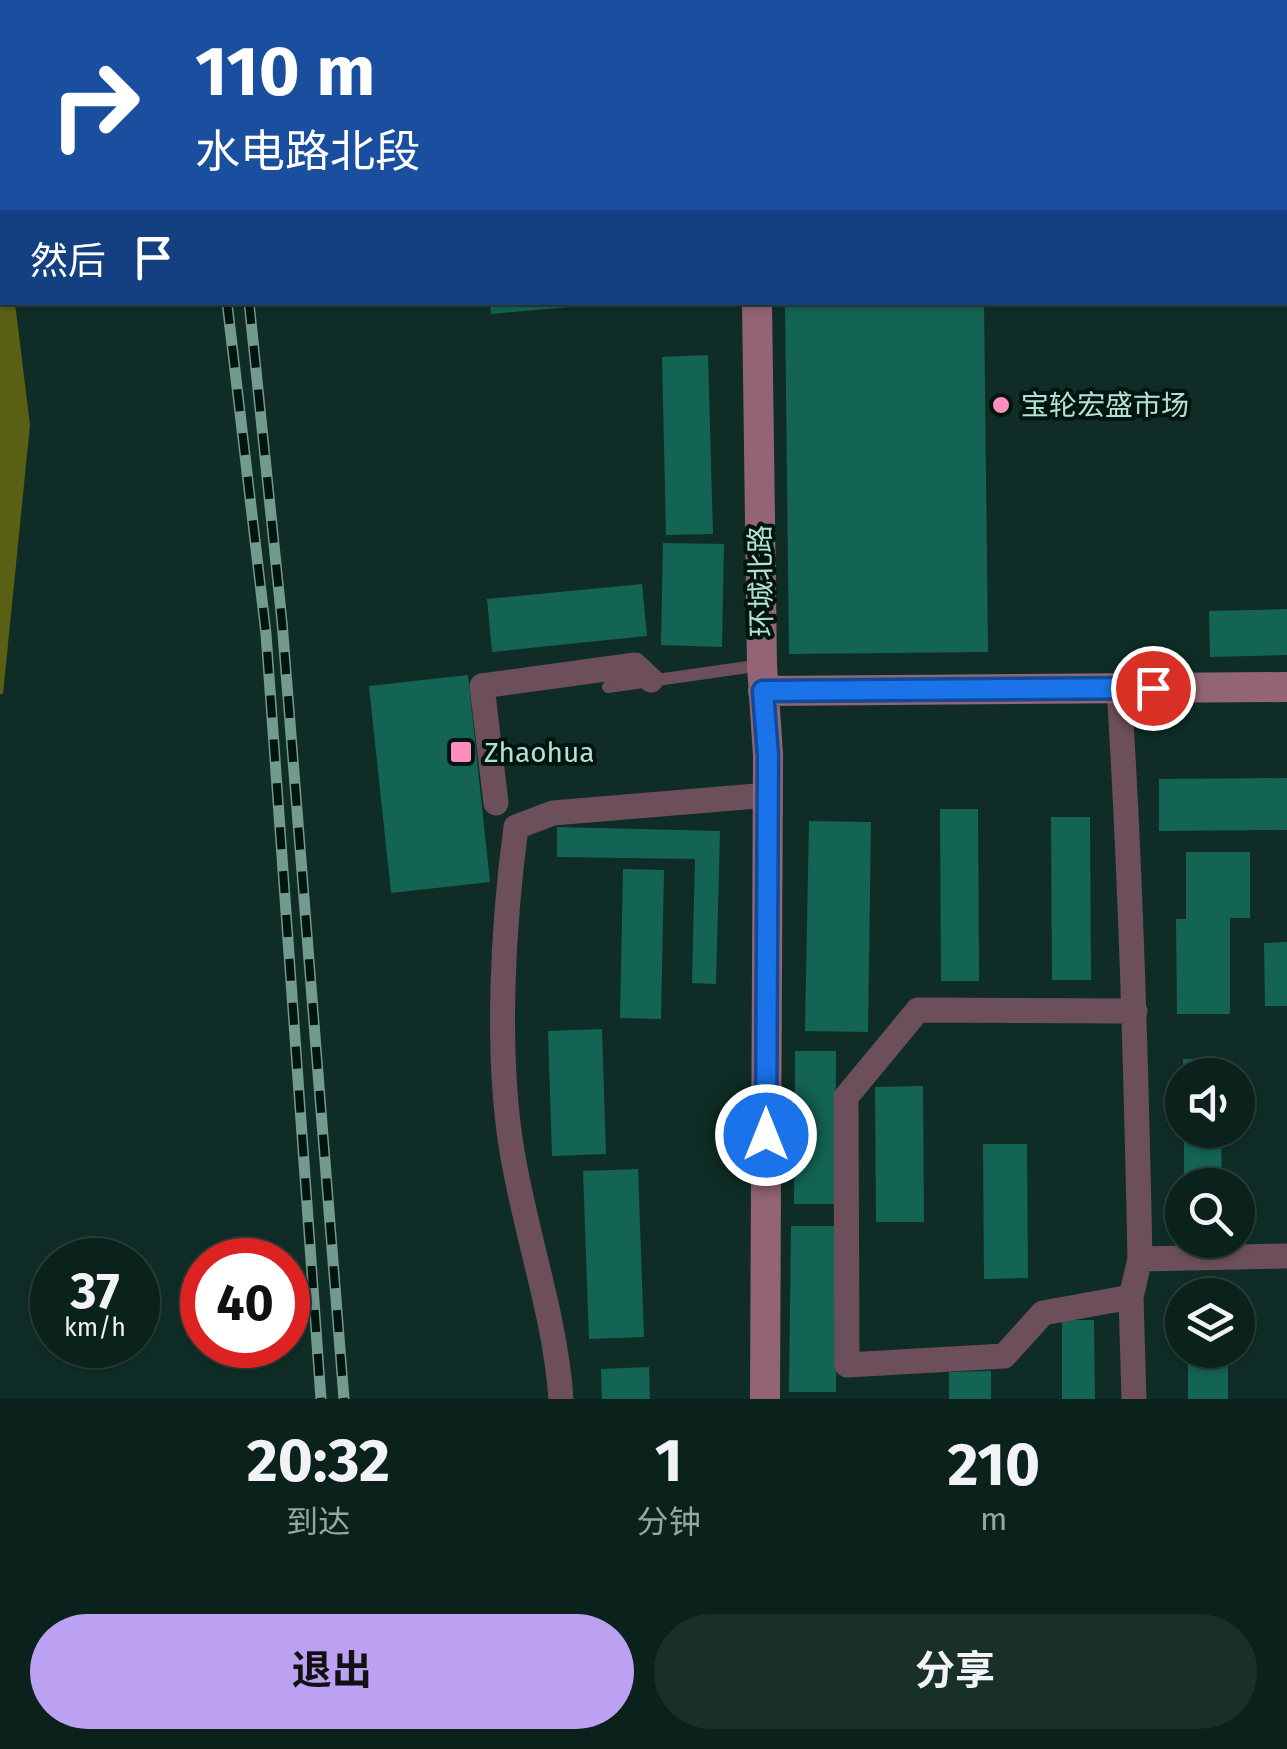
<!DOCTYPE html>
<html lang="zh">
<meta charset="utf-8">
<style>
body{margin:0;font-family:"Fira Sans","Noto Sans SC",sans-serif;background:#192f29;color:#f1f3f6;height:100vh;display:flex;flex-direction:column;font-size:38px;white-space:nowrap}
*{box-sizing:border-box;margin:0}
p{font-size:32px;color:#9aa4a3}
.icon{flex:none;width:55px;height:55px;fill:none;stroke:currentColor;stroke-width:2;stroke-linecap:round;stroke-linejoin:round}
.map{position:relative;height:1399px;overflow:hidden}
.details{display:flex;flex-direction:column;background:#0b221c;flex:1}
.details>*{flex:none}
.top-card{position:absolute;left:0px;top:0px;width:1288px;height:305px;box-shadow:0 2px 8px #0004,0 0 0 2px #2b3f3b;background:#1a4fa0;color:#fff;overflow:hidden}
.tools{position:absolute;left:1165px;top:1058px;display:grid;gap:20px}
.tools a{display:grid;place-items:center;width:90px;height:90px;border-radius:50%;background:#0b221c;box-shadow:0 2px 8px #0004,0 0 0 2px #2b3f3b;font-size:50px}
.speed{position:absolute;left:30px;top:1238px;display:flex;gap:20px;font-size:50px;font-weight:700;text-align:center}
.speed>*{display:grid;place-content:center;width:130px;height:130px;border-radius:50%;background:#0b221c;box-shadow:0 2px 8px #0004,0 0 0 2px #2b3f3b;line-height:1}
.speed small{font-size:25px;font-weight:400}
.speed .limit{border:15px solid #d22;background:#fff;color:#111}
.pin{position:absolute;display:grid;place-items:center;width:85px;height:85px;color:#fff;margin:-42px;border:5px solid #fff;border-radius:50%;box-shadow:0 2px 10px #0007}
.me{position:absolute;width:110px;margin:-55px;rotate:0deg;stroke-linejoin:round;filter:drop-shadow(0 0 8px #0008)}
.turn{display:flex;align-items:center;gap:35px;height:210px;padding:0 30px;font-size:45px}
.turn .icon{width:130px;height:130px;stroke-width:2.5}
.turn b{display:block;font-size:70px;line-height:85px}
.then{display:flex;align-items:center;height:95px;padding:0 30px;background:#0003;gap:20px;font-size:38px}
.eta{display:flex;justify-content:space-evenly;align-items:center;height:170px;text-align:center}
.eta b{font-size:60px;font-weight:700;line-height:70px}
.action{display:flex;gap:20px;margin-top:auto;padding:20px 30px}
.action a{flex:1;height:115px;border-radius:60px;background:#bca0f2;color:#111;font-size:40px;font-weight:700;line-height:115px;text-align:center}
.action a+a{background:#192f29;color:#f1f3f6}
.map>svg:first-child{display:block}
</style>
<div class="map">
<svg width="1287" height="1399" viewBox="0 0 1287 1399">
<rect width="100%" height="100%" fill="#0f2d26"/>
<path fill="#5a6013" d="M0,177L2,302L15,303L30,425L3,694H0Z"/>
<path fill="#146453" d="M490,302H592V305L491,314Z
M785,302H984L988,652L789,654Z
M708,355L713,534L666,535L662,357Z
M663,543L724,544L722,647L661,645Z
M642,584L647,636L492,652L487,599Z
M1287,609V655L1210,657L1209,611Z
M468,675L490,882L391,893L369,686Z
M1287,778V830L1159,831V779Z
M940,809H978L979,981H941Z
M1051,817H1090L1091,980H1052Z
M809,821L871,822L868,1032L805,1031Z
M557,827L720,831L716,984L692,983L695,859L557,857Z
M1186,852H1250V918H1230V1014H1177L1176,919H1186Z
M623,869L664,870L661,1019L620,1018Z
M1287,942V1006H1265L1264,943Z
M602,1029L606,1154L552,1156L548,1031Z
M795,1051H836L835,1204H794Z
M1183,1059H1221V1075H1183Z
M923,1086L924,1222H876L875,1087Z
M1184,1130H1221L1222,1185H1184Z
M983,1144H1027L1028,1278L984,1279Z
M638,1169L644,1337L589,1339L583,1171Z
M791,1226H837L836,1392H789Z
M1062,1320H1094L1095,1399H1062Z
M1188,1350H1228V1399H1188Z
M649,1367L650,1399H602L601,1369Z
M991,1371V1399H949V1372Z"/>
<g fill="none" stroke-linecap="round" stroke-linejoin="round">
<path stroke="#6c4f5a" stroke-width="12" d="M608,687L762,665"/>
<path stroke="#6c4f5a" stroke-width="25" d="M1100,2V0
M1119,688C1131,878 1136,1068 1140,1259L1131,1297L1043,1313L1004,1356L847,1365L846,1097L918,1010L1135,1011
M496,803L482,686L635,665L651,680
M1140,1259L1287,1256
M1131,1297L1134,1399
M561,1399C555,1313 524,1230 511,1145C496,1048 503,925 516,827L553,813L768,795"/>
<path stroke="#936476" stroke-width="30" d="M674,0L676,2
M1285,75H1287
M757,302L762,665L768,755L765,1399
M763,691L1287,687"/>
<defs>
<path id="rail" d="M186,0V2
M204,0L205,2
M227,302L266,634L321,1399
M249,302L282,622L344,1399"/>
</defs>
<use href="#rail" stroke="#739a8f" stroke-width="11"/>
<use href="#rail" stroke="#00150f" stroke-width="8" stroke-dasharray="22" stroke-linecap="butt"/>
</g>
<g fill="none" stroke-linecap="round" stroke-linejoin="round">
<defs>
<path id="route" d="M766,1135L768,756L763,691L1153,688"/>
</defs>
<use href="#route" stroke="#114b97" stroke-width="25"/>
<use href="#route" stroke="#1a73e8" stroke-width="18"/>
</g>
<g fill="#fe8ebd" stroke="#00150f" stroke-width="4">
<circle cx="1001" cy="405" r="10"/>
<rect x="449" y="740" width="24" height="24" rx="5"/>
</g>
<g text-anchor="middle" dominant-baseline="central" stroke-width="8" stroke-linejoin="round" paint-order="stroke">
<g font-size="28" fill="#b4e0d2" stroke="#00150f" text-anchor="start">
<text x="1021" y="405">宝轮宏盛市场</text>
<text x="484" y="752">Zhaohua</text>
</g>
<g font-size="28" fill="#b4e0d2" stroke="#00150f">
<text transform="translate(761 581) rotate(-91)">环城北路</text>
</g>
</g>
</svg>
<div class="tools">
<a><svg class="icon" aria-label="sound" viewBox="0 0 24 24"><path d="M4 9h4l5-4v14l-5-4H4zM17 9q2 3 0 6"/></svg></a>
<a><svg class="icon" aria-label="search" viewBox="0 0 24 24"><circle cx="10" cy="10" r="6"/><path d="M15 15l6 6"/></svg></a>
<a><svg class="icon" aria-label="layers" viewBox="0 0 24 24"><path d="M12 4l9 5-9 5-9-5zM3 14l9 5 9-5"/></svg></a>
</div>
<div class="speed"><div>37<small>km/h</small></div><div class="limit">40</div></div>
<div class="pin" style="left:1153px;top:688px;background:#d93025"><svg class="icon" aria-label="arrive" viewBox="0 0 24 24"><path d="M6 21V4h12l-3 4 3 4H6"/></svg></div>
<svg class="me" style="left:766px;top:1135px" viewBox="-20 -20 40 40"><circle r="17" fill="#1a73e8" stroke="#fff" stroke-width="3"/><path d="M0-11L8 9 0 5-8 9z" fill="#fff"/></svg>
<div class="top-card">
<div class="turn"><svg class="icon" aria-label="right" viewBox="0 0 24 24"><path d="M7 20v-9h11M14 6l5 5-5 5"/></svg><div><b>110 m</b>水电路北段</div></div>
<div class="then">然后<svg class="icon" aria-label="arrive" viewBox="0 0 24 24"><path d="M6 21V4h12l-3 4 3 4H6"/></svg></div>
</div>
</div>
<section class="details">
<div class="eta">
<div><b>20:32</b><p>到达</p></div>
<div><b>1</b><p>分钟</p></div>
<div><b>210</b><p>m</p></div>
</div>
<div class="action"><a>退出</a><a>分享</a></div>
</section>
